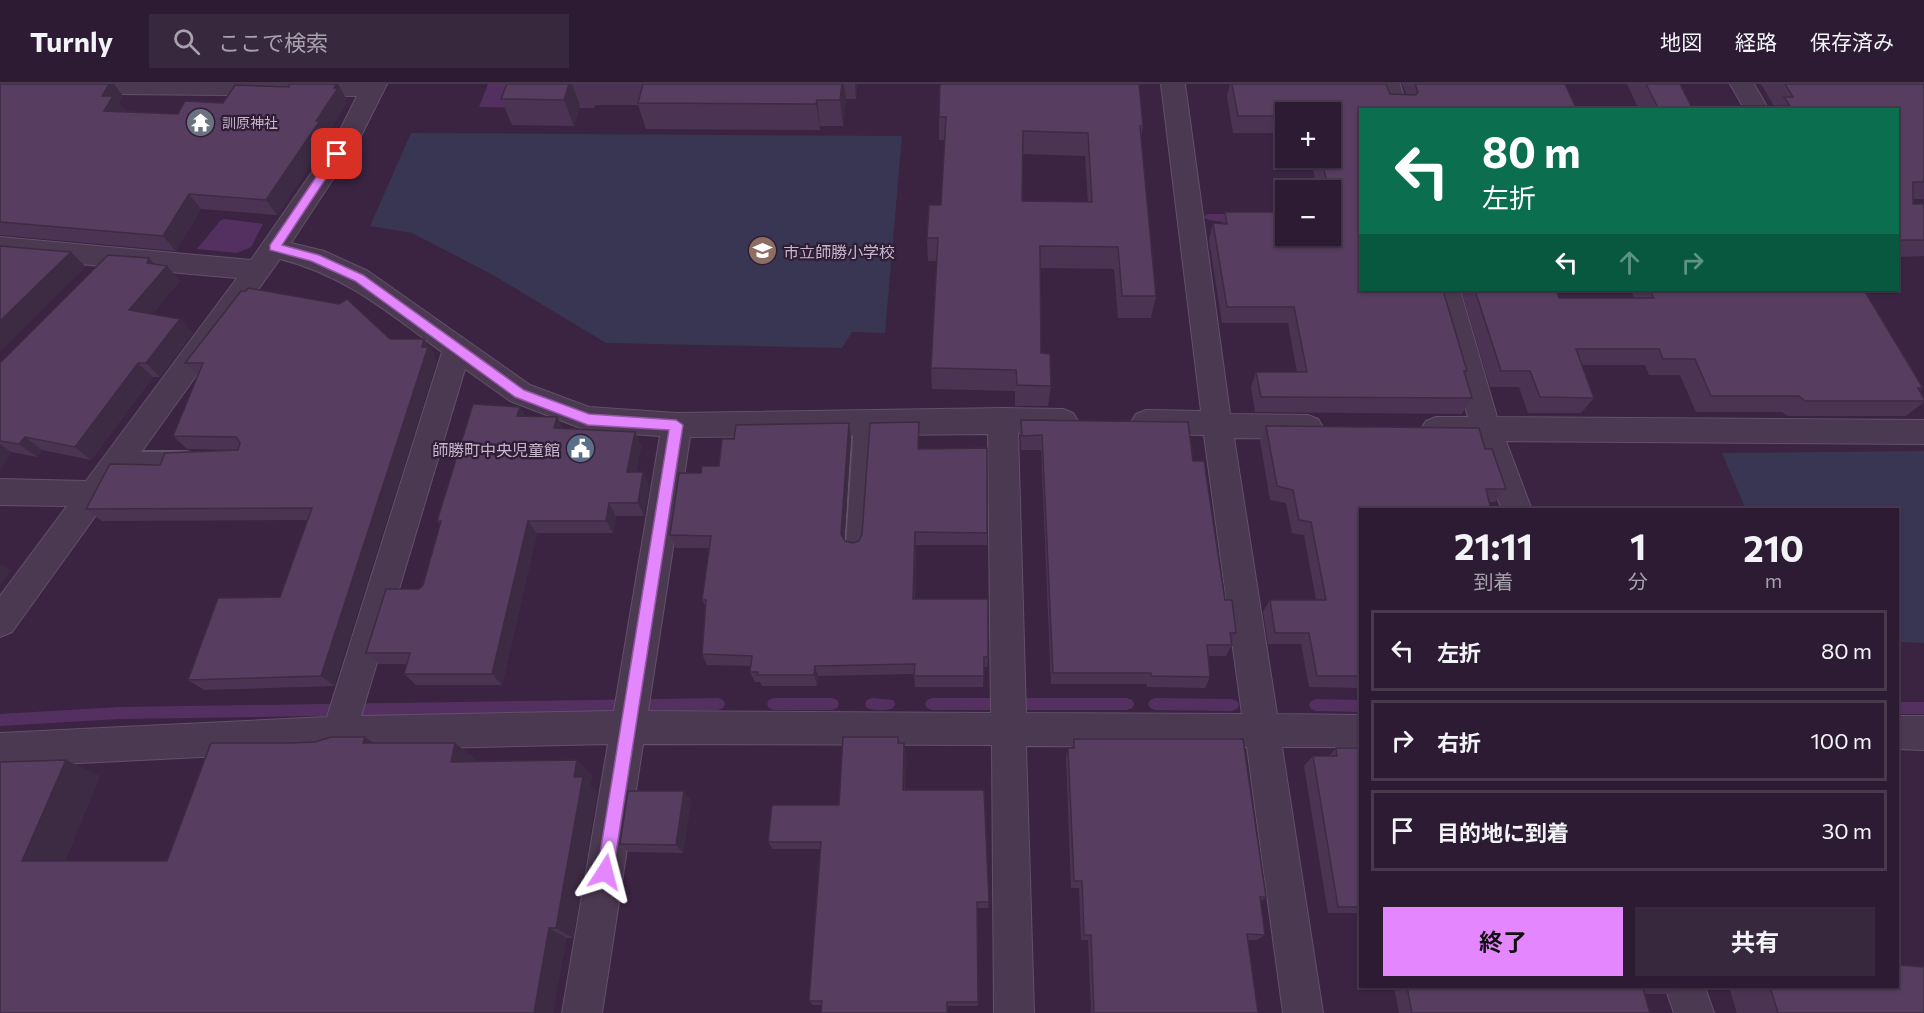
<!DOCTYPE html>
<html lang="ja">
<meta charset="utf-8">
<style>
body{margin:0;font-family:Commissioner,"Noto Sans JP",sans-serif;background:#38283e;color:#f1f3f6;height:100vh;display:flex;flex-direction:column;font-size:22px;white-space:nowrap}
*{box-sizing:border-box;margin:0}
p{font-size:20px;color:#a6a1ac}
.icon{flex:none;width:33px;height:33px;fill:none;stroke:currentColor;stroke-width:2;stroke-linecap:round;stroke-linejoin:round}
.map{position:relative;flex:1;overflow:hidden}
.drawer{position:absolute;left:1359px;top:424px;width:540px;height:480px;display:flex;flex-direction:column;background:#2c1b32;border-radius:0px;box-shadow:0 2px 4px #0004,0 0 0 2px #48394d}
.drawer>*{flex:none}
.guide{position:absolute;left:1359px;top:24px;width:540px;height:183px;border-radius:0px;box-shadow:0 2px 4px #0004,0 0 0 2px #48394d;background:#0b6e4f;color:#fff;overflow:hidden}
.fabs{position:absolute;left:1275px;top:18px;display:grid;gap:12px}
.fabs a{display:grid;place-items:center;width:66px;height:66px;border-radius:0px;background:#2c1b32;box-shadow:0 2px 4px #0004,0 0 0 2px #48394d;font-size:30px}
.pin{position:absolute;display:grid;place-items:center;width:51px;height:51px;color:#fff;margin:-26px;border-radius:12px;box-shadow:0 3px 9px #0006}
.me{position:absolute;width:66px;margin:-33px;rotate:9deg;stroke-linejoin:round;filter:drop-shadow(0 0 4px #0008)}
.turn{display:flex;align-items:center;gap:21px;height:126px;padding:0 24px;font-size:27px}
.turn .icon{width:78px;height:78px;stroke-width:2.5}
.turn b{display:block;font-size:42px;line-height:51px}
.lanes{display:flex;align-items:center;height:57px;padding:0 24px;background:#0003;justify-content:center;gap:30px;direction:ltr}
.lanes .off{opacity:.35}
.eta{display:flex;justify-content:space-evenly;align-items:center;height:102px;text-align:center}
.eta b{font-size:36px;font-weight:700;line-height:42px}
.button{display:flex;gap:12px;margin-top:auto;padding:12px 24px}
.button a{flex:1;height:69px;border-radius:0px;background:#e487ff;color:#111;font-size:24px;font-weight:700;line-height:69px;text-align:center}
.button a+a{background:#38283e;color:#f1f3f6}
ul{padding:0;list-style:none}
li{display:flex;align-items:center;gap:18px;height:81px;margin:0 12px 9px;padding:0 12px;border:3px solid #48394d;border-radius:0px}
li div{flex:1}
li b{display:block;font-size:22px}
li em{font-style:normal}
header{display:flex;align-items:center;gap:36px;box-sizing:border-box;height:84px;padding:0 30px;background:#2c1b32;border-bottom:2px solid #48394d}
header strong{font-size:28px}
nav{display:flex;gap:33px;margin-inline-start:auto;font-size:21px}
.search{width:420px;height:54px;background:#38283e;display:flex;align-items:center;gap:15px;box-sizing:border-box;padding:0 21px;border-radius:0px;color:#a6a1ac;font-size:22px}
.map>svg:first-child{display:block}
</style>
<header>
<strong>Turnly</strong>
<div class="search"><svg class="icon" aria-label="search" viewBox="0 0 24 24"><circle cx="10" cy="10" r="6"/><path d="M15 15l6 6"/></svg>ここで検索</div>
<nav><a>地図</a><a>経路</a><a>保存済み</a></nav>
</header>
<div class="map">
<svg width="1924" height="929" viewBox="0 0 1924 929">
<rect width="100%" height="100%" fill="#3a2442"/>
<path fill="#383652" d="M411,49L902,52L885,249L852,248L842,264L606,259L493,191L412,149L370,142Z
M1924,367V559L1898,558V426H1746L1722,369Z"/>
<path fill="#543061" d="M488,0H600L594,24L479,23Z
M225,135L263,140L251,163L237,169L197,165L221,136Z"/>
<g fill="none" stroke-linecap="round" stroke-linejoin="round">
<path fill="#543061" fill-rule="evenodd" d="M1208,130H1239L1244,133C1236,139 1211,139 1203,133Z
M718,614L723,616L725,620L723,624L718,626L119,635L0,642V630L119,623Z
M774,614H832L837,616L839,620L837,624L832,626H774L769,624L767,620L769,616Z
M872,614L893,616L895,620L893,624C885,627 875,627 867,624L865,620L867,616Z
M932,614H1127L1132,616L1134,620L1132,624L1127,626H932L927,624L925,620L927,616Z
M1155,614L1232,615L1237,617L1239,621L1237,625L1232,627L1155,626L1150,624L1148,620L1150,616Z
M1316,615L1360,616V628L1316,627L1311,625L1309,621L1311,617Z
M1898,618H1924V630H1898Z"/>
<defs>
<path id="service" d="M862,332L870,338L862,462L860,467L854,469L848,467L846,462L854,338Z
M120,368H185L191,369L193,374L191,379L185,380H120L114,379L112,374L114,369Z"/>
<path id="minor" d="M0,0H387L360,54L291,159L324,167L368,187L530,301L589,323L677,329L1003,324L1063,325L1073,329L1078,337L1073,345L1063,349H1018L1026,629L1242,630L1204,351L1146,350L1136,346L1131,338L1136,330L1146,326L1201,327L1161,0H1185L1230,330L1308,331L1318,335L1323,343L1318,351L1308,355L1234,354L1277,630L1360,631V663H1282L1323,929H1283L1247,663L1026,662L1034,929H994L992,661L643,660L602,929H562L608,660L339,666L0,683V649L327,633L442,268C390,230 345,191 280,175L12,548L0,553V512L67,422L0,421V395L86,397L237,194L0,173V153L251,176L337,52L357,12L0,9ZM465,285L510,317L578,343L588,347L660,352L614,627L361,632ZM988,350L991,629L648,627L690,353Z
M1376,0H1400L1408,26H1384Z
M1730,0H1754L1769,26H1745Z
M1432,206H1460L1497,333L1924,336V360L1506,357L1532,426H1502L1476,357H1436L1426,353L1421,345L1426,337L1436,333H1468Z
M1898,632H1924V666L1898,665Z
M1665,903H1705L1714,929H1674Z"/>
</defs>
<use href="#service" stroke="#635069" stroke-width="4"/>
<use href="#minor" stroke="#635069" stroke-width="2"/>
<use href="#service" fill="#4b3851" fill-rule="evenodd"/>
<use href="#minor" fill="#4b3851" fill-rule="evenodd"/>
</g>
<path fill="#4b3453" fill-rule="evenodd" d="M0,0L123,12L119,19L126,28L178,30L289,3V0H338L346,14L345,16L347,19L327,50L329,53L277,131L201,125L176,167L0,151Z
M507,0H857L856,15H846L843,42H820V46L646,45L638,21H580L574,42L512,41L501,15Z
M1230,0H1386L1390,10H1406L1402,0H1565L1360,26L1467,287L1465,290L1472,314L1462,330L1255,328L1251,303L1256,288H1297L1288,239H1222L1209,156L1213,139L1222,140L1225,128H1275L1277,122L1330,152V106H1318L1310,74H1330V28H1286V49H1233L1227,12Z
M1627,0H1680L1691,22H1774L1761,0H1924V115H1913V120H1924V172L1898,173V26H1639Z
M939,33L1143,42L1141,54L1156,212L1151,234H1118L1114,185L1040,184L1041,269L1051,302L1048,322H1015V307L932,305L931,284L937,177H928L927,154L941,121L945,56H939ZM1023,70L1085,72L1088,118L1022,117Z
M149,174L154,180L167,182L180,197L152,230L180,235L193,249L160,293H153L91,376L42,366L37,373L11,368L0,386V279Z
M1461,206H1556L1559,214H1634L1631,206H1864L1923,304L1919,307L1924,315V318L1906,332H1788L1782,328H1696L1680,291H1649L1645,281H1582L1594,314L1581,329H1528L1519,303H1490Z
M390,255L434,269L433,271L437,277L334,602L204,606L188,596L280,513L307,436L102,437L86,425L160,381L238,366L187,365L173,352L198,292L185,279Z
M526,332L557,333L563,344L635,348L641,362L636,388L649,402L644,432H616L613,449H537L502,601H416L404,590L406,580H379L366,569L423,501L440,440L437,437Z
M1021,336L1193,377L1225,516L1236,549L1232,558V561L1226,572H1208L1210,593L1205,604L1147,603V600H1051L1041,366H1021L1020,350Z
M919,338V365L987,449V461H916L915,515L988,573L987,583H984L983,603H915L914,590L818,592L817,602H762L760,598H755L750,588L751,582L707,581L702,570L706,523L702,516L709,464H676L670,451L701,389L719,382L851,353L844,455L845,457L853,459L859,457Z
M1266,342L1485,365L1506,405L1495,418L1360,426V604L1309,603L1301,560H1268L1263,528L1270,516H1316L1304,451L1292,449L1286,419L1270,416L1260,356Z
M1074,655L1266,813L1261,817L1265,851L1257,856H1248L1258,929H1091L1088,856H1081L1079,804H1071L1066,673L1068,664H1071Z
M374,659H455L475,675L474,678L577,676L592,692L590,701L597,708L573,854H567L0,929L100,692L65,777H167Z
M899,659L906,669L905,706L989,818L988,824H977L978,922H948L947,929H821L822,921H813L809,917L820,765H773L768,758L839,721Z
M1336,664H1360V829H1328L1304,682L1313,672H1329Z
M691,716L683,769L629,768L620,760Z
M1394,903H1685V905L1665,910H1644L1650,929H1399Z
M1729,903H1898L1924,929H1737Z"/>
<path fill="#3d2b43" d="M109,0H114L123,12L119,19L126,27L117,43L104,27L102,12Z
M336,0H338L346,14L345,16L347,19L327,50L329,53L277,131L266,116L316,37Z
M569,0H572L580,21L574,42L564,16Z
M842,0H844L846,15L843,42L840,16Z
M855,0H857L856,15Z
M817,16L820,42V46L816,20Z
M189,110L201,125L176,167L163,152Z
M71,168L86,183L0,268V237Z
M149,174L162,189L167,182L180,197L144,241L129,226L147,179Z
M180,235L193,249L160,293L146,279Z
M424,255L434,269L433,271L437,277L334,602L321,592Z
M138,279L153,293L91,376L75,363Z
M520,323L529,337L517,332Z
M557,333L565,347L554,344Z
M919,338V378L918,365Z
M849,339L851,353L844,462L841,450Z
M635,348L641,362L634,402L627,388Z
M25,353L42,366L37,373L19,360Z
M0,360L11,368L0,386Z
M643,388L649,402L644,432L638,419Z
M609,419L616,432L613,449L606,437Z
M528,437L537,449L502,601L492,590Z
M915,448L916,461L914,526L913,515Z
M0,480L11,487L0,501Z
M815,582L818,592L817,602L814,591Z
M365,653L387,669L363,659Z
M455,659L475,675L470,693L451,678Z
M904,659L906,669L904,715L903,706Z
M66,676L100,692L60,789L22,777Z
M577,676L592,692L590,701L597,708L573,854L556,844L574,693Z
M684,707L691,716L683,769L676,761Z
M549,844L567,854L553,929H534Z"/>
<path fill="#573d60" stroke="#3d2b43" stroke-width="1.5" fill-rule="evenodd" d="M0,0H109L102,12H113L104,27L178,30L185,17L223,19L235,1L289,3V0H336L334,4H338L316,37L319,38L266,116L189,110L163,152L0,138Z
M507,0H569L564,16L501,15Z
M643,0H842L840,16H817L816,20L638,19Z
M940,0H1139L1143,42H1140L1156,212H1122L1118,163L1040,162L1041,269L1050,270L1051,302L1017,301L1016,286L931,284L938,154H927L929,121H941L946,33H939ZM1023,47L1088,49L1092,118L1022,117Z
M1232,0H1386L1390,10L1416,11L1418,8L1415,0H1565L1577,26H1360V206H1443L1467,287H1464L1472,314L1261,313L1256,288H1307L1294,223H1227L1213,139L1227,140L1225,128H1278L1277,122H1286V152H1330V122H1333L1330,113V106H1329L1321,74H1330V28H1286V32H1238Z
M1646,0H1680L1691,22H1790L1784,13H1793L1785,0H1924V98H1913V120H1924V156H1898V26H1659Z
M0,162L71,168L0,237Z
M108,171L149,174L147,179L167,182L129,226L180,235L146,279H138L75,363L25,353L19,360L0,357V279Z
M248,204L339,220L347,215L390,255H424L422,263H428L321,592L188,596L218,514L280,513L312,424L86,425L110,380L160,381L165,369L238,366L240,359L236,353L173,352L203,279H185L241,207H246Z
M1475,206H1556L1559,214H1654L1650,206H1864L1923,304H1918L1924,315V317H1805L1799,312H1711L1695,275H1663L1659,265H1576L1594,314L1540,313L1530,287H1501Z
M473,320L520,323L517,332L557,333L554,344L635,348L627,388H643L638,419H609L606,437H528L492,590H404L410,569H366L386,505H419L423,501L441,437H437Z
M1021,336L1188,338L1193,377H1204L1225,516H1232L1236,549H1230L1232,561H1207L1210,593L1151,592V589H1053L1042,351L1022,352Z
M919,338L918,365L987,364V449L915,448L913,515H988V573H984V592H914L915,580L815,582L814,591H757L758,588H750L752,572L702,570L706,516H702L711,452L670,451L679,389H701L702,382H719L722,355H734L736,341L849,339L841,450L845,457L853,459L859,457L862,450L870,339Z
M1266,342L1479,344L1485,365H1492L1506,405H1486L1491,426H1360V592H1317L1309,549H1275L1270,516H1326L1311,438L1299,436L1293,406L1277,402Z
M331,653H365L363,659H455L451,678L577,676L574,693H583L556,844H549L534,929H0V678L66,676L22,777H167L211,659H289L315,658Z
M843,653H898V659H904L903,706H984L989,818H977L978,918H947V929H821L822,917H809L821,758H768L772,721H839Z
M1074,655H1243L1266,813H1260L1265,851L1247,850L1258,929H1094L1091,851H1084L1082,797H1074L1068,664H1074Z
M1336,664H1360V823H1338L1313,672H1337Z
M628,707H684L676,761L620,760Z
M1898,881L1924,883V929H1778L1770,903H1898Z
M1407,903H1685V905H1643L1650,929H1412Z"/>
<path fill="#e487ff" stroke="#9458a6" stroke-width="1.5" d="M337,67L342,70L282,161L319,171L363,191L524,306L589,330L676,336L683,341L613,788L611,794L605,796L599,794L597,788L669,346L588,341L515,313L355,197L311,177L270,166V161L333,68Z"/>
<defs>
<symbol id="temple-disc" viewBox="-11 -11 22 22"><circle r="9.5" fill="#6b7280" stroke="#301d36"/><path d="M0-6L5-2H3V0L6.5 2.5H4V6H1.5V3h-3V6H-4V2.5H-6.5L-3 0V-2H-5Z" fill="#fff"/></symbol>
<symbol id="school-disc" viewBox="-11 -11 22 22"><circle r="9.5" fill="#8d6e63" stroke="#301d36"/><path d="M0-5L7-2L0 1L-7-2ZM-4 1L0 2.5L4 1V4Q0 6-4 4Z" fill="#fff"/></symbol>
<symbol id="civic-disc" viewBox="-11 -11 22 22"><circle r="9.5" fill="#5c6f8a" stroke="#301d36"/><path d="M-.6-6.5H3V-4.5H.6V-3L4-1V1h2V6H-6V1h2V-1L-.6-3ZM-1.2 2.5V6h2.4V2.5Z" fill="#fff"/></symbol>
</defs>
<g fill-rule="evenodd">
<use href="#temple-disc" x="184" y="22" width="33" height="33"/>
<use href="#school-disc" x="746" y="150" width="33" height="33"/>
<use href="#civic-disc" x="564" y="348" width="33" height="33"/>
</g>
<g text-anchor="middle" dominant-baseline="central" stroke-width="4.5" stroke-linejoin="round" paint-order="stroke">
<g font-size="14" fill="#c6b5cc" stroke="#301d36" text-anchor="start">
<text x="222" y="38">訓原神社</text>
</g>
<g font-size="16" fill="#c6b5cc" stroke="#301d36" text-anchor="start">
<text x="783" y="167">市立師勝小学校</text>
<text x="560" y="365" text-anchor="end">師勝町中央児童館</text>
</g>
</g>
</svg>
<div class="fabs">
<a>+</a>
<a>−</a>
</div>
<div class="pin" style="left:337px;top:70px;background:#d93025"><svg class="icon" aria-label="arrive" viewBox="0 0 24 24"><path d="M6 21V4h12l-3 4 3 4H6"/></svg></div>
<svg class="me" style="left:605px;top:788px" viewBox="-20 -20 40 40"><path d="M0-17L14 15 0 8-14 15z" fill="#e487ff" stroke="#fff" stroke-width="4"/></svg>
<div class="guide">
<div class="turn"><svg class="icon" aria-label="left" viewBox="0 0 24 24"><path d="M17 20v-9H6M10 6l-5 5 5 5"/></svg><div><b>80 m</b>左折</div></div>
<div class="lanes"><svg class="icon" aria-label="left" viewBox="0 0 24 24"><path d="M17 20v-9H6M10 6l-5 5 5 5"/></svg><svg class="icon off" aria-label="ahead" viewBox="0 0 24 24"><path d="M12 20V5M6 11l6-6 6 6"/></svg><svg class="icon off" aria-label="right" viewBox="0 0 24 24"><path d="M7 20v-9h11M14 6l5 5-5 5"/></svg></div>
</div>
<section class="drawer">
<div class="eta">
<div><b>21:11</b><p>到着</p></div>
<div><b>1</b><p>分</p></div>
<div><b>210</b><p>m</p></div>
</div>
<ul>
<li><svg class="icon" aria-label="left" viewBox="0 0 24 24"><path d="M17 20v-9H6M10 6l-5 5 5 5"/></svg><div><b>左折</b></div><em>80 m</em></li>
<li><svg class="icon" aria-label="right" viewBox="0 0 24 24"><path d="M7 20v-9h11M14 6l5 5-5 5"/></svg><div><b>右折</b></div><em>100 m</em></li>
<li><svg class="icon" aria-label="arrive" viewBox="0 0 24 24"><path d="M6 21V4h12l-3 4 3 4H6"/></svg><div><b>目的地に到着</b></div><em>30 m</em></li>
</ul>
<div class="button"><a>終了</a><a>共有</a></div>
</section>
</div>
